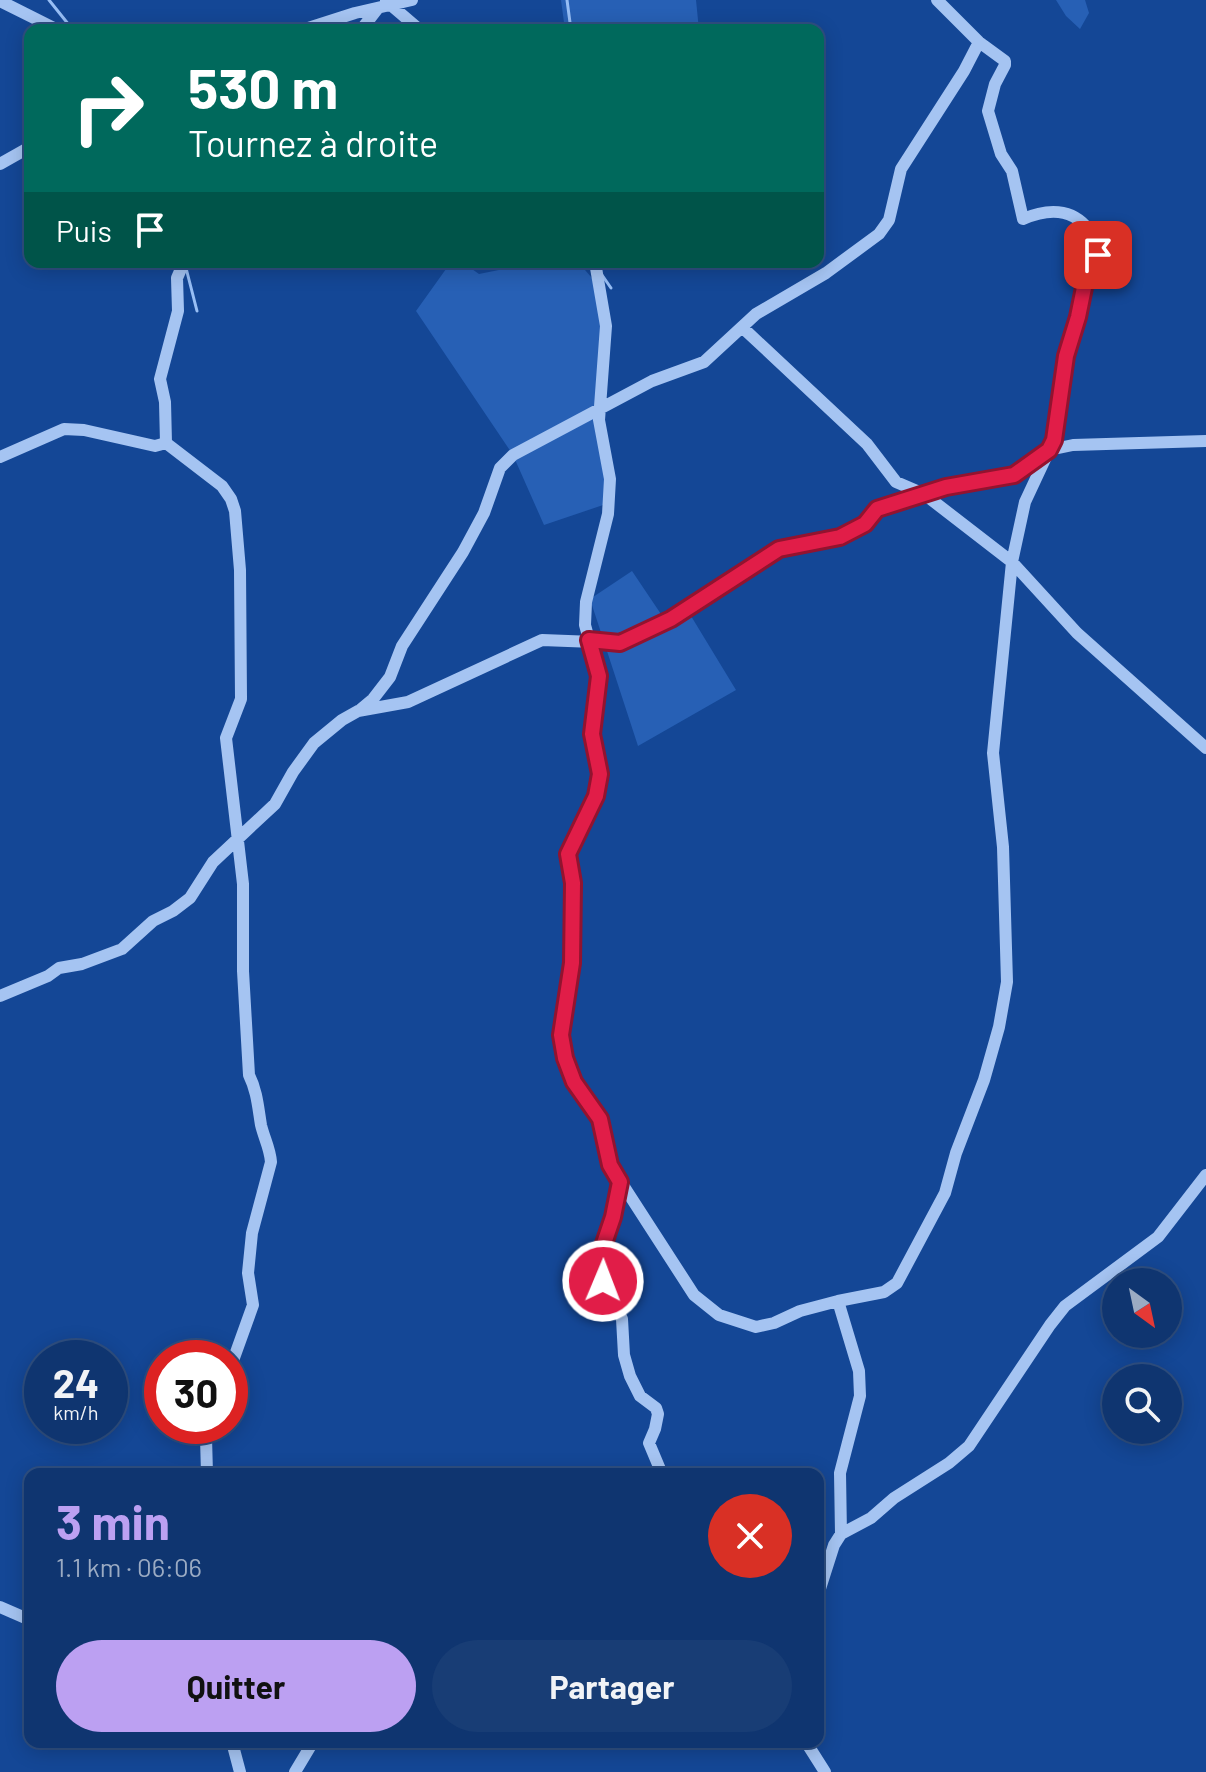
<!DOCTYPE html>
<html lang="fr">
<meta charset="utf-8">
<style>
body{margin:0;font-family:Barlow,sans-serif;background:#183d75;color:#f1f3f6;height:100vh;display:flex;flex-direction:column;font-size:30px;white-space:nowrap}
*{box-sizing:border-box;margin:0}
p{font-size:26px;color:#9babc3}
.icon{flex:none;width:44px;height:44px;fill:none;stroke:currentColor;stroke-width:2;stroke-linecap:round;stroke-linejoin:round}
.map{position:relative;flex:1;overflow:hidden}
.sheet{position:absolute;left:24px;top:1468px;width:800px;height:280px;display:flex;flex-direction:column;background:#0f3570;border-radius:16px;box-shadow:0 4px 20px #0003,0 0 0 2px #2f5083}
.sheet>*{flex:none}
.guide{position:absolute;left:24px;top:24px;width:800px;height:244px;border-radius:16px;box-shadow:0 4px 20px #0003,0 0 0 2px #2f5083;background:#00695c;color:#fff;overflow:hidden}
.needle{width:52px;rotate:147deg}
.buttons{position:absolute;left:1102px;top:1268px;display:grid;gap:16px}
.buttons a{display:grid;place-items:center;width:80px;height:80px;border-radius:50%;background:#0f3570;box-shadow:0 4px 20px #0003,0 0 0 2px #2f5083;font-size:40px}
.speed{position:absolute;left:24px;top:1340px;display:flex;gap:16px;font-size:40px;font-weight:700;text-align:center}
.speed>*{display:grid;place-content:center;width:104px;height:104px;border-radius:50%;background:#0f3570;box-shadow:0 4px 20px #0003,0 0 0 2px #2f5083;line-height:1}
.speed small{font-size:20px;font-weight:400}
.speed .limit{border:12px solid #d22;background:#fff;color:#111}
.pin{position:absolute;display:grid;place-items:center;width:68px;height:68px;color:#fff;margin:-34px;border-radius:16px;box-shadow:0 4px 12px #0006}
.me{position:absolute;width:88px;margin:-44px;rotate:1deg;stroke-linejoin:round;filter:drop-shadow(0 0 6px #0008)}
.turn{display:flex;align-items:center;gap:28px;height:168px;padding:0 32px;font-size:36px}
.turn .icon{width:104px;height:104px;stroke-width:2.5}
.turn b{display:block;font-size:56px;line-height:68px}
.then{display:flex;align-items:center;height:76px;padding:0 32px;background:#0003;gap:16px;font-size:30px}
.round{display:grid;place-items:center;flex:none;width:84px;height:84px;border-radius:42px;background:#183d75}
.overview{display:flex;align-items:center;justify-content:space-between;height:136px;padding:0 32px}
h1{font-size:48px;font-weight:700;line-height:60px;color:#bca0f2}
.cta{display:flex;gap:16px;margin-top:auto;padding:16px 32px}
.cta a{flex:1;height:92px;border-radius:48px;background:#bca0f2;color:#111;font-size:32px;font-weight:700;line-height:92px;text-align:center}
.cta a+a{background:#183d75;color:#f1f3f6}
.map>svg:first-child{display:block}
</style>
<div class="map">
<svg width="1206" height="1772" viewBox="0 0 1206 1772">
<rect width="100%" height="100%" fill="#144796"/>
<path fill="#2760b5" d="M561,0H696L699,30H565Z
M1056,0H1085L1089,13L1080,29L1066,16Z
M451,262H462L479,274L538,262H578L599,286L606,326L599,420L609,503L544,525L513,455L416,311Z
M632,571L669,626L691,616L736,690L638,746L590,599Z"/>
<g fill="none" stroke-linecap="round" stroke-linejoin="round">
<path stroke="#97bef5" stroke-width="3" d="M49,0L73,30
M567,0L571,30
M589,262L588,264L593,268
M186,268L197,311
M602,275L611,288"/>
<path stroke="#a5c4f2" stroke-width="12" d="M0,1L58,30
M386,1L420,30
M302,30L355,13L412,0
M361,30L378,8
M0,164L30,147
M184,262L177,278L178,311L160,379L165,402L166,443L222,486L231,499L235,511L240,570L241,699L226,738L243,884V971L249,1075C257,1091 258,1107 261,1125C264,1138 270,1148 271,1162L252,1233L248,1273L253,1305L230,1369
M595,262L606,326L599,420L610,479L608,514L586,602L585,625L599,676L592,734L600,774L596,796L568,854L573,883L572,963L561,1035L565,1058L574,1082L600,1119L610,1165L694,1295L719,1315L756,1327L774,1323L800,1311L838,1301
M743,328L867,444L896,482L924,494L1012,562L1077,633L1206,748
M0,457L64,429L84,430L155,446L166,443
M361,709L373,699L390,677L402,646L463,552L484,513L500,468L513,455L652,381L704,362L756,314L826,273L879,234L889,220L901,169L964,71L979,42
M0,996L48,976L59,968L82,964L122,949L153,921L173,911L190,898L213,862L275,804L293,772L314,743L342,720L358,711L408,702L542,640L620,643L671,619L779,549L840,537L865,524L877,509L946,487L1014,475L1049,450L1073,445L1206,441
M620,1182L613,1217L596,1267L622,1319L624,1355L630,1376L640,1396L656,1408L658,1414L655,1429L649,1443L662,1474
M207,1474L206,1437L210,1426
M841,1534L840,1473L860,1396L859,1371L838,1301L884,1292L897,1283L945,1193L956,1153L984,1080L999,1027L1007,982L1003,847L993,753L1012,562L1025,502L1054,440L1066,356L1078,317L1087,273L1098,255C1095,248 1093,237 1089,230C1072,207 1046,209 1023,219L1012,171L1001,154L988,111L995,84L1005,65V61L979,42L937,0
M818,1595L834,1545L841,1534L871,1518L894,1498L949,1463L969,1446L1050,1325L1065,1306L1158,1237L1206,1175
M0,1607L30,1620
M232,1742L240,1772
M806,1742L825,1772
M295,1772L313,1742"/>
</g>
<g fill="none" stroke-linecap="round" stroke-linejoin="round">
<defs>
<path id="route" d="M603,1281L596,1267L613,1217L620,1182L610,1165L600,1119L574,1082L565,1058L561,1035L572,963L573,883L568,854L596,796L600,774L592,734L599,676L589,640L620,643L671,619L779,549L840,537L865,524L877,509L946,487L1014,475L1049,450L1054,440L1066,356L1078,317L1087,273L1098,255"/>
</defs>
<use href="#route" stroke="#92132f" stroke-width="20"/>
<use href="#route" stroke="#e11d48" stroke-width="14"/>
</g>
</svg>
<div class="buttons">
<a><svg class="needle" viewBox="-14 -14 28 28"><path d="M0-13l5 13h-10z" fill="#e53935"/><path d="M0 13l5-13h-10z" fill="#9babc3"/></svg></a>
<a><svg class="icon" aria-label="search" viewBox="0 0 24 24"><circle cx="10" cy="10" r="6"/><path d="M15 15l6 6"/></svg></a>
</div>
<div class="speed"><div>24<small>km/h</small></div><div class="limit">30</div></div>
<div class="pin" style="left:1098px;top:255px;background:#d93025"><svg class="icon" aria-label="arrive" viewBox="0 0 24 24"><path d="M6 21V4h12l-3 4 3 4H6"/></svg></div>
<svg class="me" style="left:603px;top:1281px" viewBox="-20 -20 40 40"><circle r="17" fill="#e11d48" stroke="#fff" stroke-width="3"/><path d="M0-11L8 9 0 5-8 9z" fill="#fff"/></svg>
<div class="guide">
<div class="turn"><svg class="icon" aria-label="right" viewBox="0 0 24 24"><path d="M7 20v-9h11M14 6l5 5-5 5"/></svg><div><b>530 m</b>Tournez à droite</div></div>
<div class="then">Puis<svg class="icon" aria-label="arrive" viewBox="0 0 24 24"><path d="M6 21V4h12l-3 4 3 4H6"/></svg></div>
</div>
<section class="sheet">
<div class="overview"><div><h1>3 min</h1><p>1.1 km · 06:06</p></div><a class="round" style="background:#d93025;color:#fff"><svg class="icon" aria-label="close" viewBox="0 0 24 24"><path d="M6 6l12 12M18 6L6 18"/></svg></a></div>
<div class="cta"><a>Quitter</a><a>Partager</a></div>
</section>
</div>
